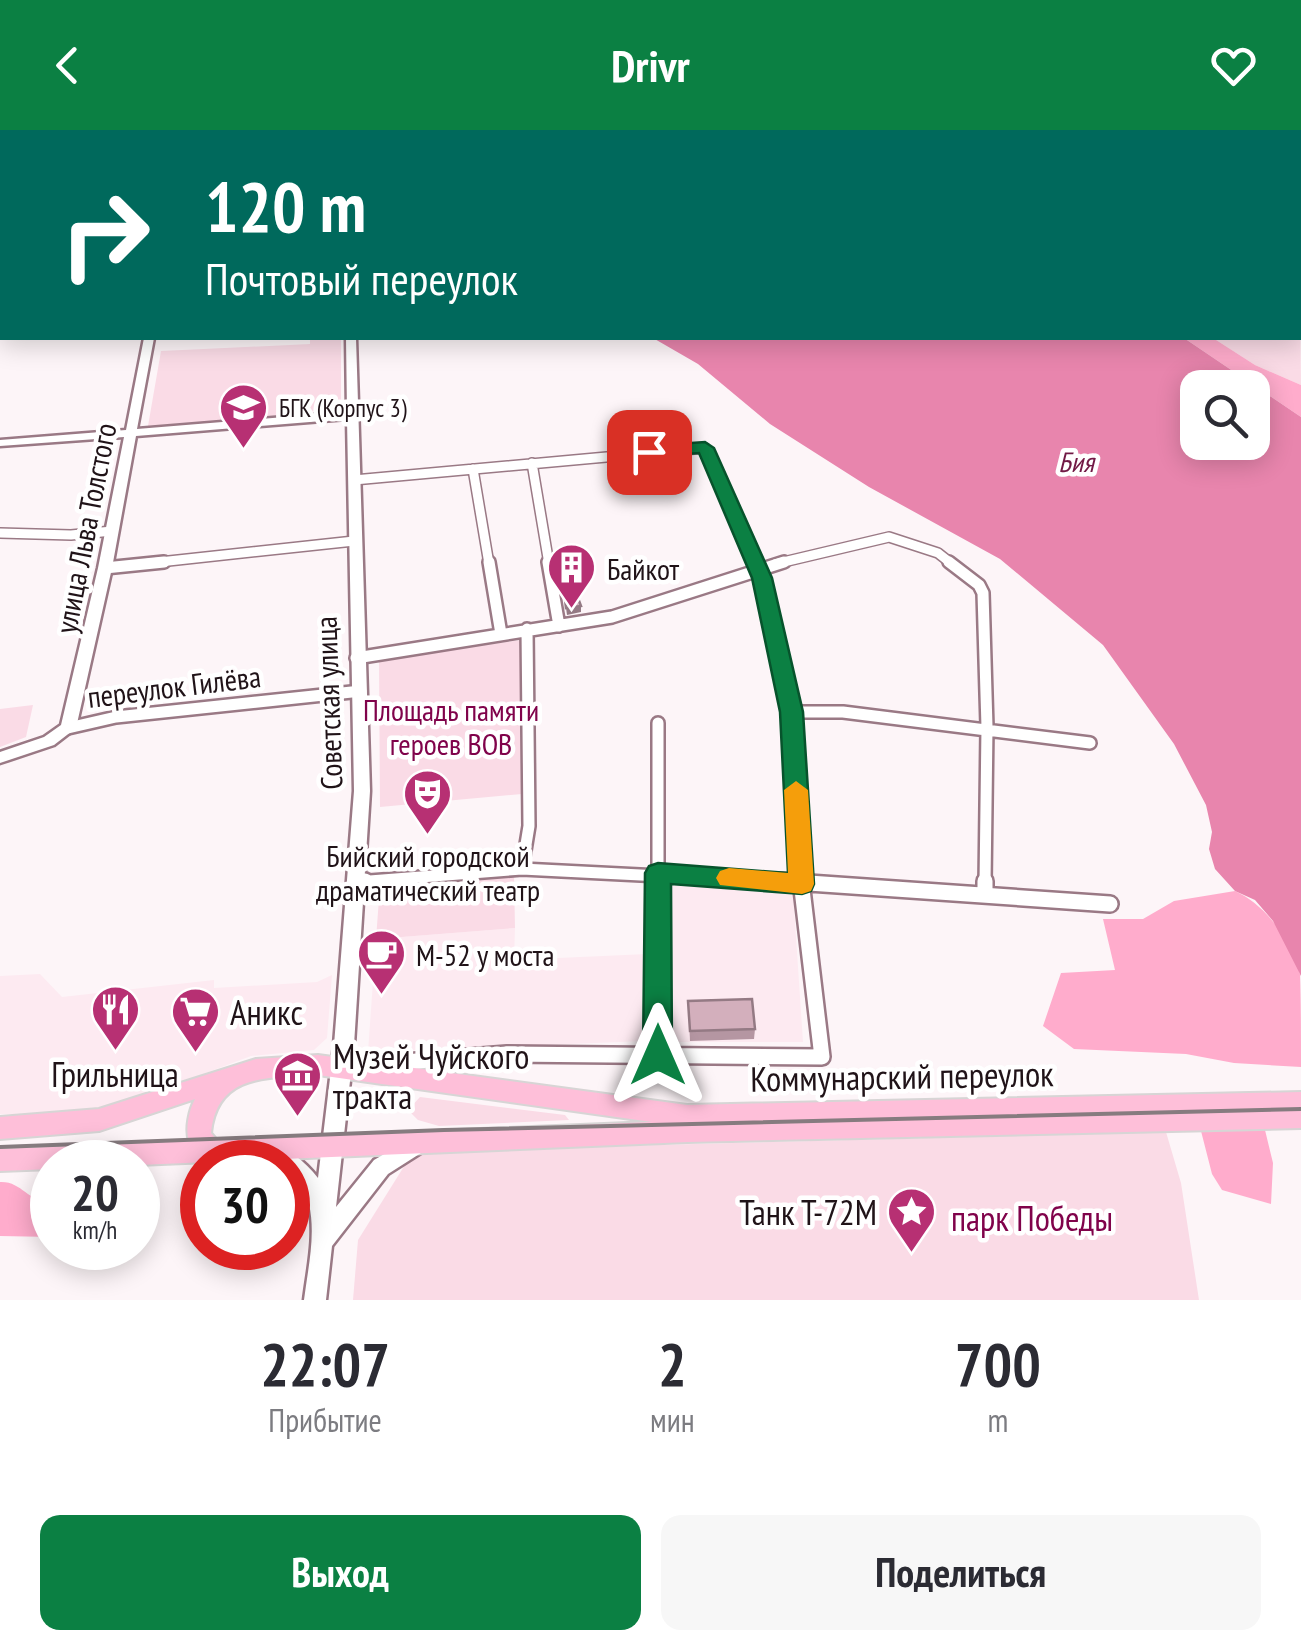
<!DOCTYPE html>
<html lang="ru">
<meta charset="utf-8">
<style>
body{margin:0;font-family:"PT Sans Narrow",sans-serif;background:#f7f7f7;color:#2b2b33;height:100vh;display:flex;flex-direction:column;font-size:38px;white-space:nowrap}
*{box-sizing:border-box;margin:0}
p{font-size:32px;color:#7c7c81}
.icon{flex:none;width:55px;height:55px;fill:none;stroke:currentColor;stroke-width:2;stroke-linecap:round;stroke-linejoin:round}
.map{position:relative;height:1170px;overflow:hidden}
.sheet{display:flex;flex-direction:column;background:#fff;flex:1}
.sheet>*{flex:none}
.hud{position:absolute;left:0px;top:0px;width:1302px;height:210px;box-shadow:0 5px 25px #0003;background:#00695c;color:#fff;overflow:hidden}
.fabs{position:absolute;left:1180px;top:240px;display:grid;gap:20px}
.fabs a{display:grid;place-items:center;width:90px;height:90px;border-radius:20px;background:#fff;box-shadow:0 5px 25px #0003;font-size:50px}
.speed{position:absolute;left:30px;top:1010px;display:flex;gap:20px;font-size:50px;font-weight:700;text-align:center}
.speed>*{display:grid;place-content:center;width:130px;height:130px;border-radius:50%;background:#fff;box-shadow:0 5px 25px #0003;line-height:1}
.speed small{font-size:25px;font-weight:400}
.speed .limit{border:15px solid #d22;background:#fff;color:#111}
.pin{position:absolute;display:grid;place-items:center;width:85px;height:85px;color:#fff;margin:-42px;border-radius:20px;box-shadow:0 5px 15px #0006}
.me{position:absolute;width:110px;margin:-55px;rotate:0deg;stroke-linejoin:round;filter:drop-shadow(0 0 8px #0008)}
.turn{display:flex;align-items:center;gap:35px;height:210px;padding:0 40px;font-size:45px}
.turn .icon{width:130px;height:130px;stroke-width:2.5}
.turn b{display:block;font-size:70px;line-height:85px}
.eta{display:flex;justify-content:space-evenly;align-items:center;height:170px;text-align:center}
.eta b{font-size:60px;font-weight:700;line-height:70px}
.primary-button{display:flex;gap:20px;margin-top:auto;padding:20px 40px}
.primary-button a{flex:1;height:115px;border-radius:20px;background:#0b8043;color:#fff;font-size:40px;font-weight:700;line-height:115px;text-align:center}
.primary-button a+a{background:#f7f7f7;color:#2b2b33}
header{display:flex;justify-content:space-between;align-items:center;height:130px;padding:0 40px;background:#0b8043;color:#fff;font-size:45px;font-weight:700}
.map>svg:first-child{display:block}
</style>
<header><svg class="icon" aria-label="back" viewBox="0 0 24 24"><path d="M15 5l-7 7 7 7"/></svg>Drivr<svg class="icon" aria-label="heart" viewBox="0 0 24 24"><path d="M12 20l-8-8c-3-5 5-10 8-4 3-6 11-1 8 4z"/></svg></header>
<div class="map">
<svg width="1301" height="1170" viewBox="0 0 1301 1170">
<rect width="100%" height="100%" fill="#fdf5f8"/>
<path fill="#fdeaf1" d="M671,754L793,762L803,912H672Z
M515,798L514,830L647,824L644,911L368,922L376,809Z
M40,844L62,867L214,850V858L317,852L332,845L327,908L314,920L251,926L113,978L72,984H0V846Z"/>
<path fill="#fadbe6" d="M1300,164L1301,255L1255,235L1213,208H1300Z
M310,208H341V274L304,284L148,296L161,221L310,214Z
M521,510L522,664L380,677L379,529Z
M33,575L26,607L0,617V579Z
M514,745L515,798L376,809L380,755Z
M420,967L565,985L569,990L439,996L418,990L408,980Z
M1166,1002L1181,1053L1199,1170H353L358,1110L408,1030L422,1021Z"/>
<path fill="#ffaccc" d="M1184,208H1213L1255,235L1301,255V287Z
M1235,761C1265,774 1292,811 1300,844C1301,871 1301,909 1301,937L1234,933L1186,924L1074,919L1043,896L1061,843L1115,840L1103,789H1143L1174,771Z
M1265,1000L1273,1033L1271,1074L1222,1060L1212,1044L1201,1001Z
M0,1052C22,1051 27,1072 52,1072V1107L0,1106Z"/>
<path fill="#e885ad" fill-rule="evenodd" d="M354,0H780L784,2H358Z
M653,208H1184L1301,287V846L1273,791L1255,770L1235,761L1215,739L1209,719L1212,702L1206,675L1174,614L1103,515L1000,429L869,357L770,294L698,234ZM1198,258H1252V312H1198Z"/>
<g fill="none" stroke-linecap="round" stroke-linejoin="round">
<defs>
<path id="street-far3" d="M221,2L267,0
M0,31L2,27"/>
<path id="street-far2" d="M532,333L549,434
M473,339L489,434
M354,350L705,318L756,434
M0,403L71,405L112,401
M141,434L354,411
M775,434L889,407L938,423L952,434"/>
<path id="street-far1" d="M489,432L501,504
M548,432L559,496
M755,432L762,448L792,582L801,754
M949,432L979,455L983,463L987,597L985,754
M105,438L164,432
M356,528L612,487L784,432
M792,582H843L1090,613
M658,593V754
M68,598L116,587L361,561
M522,739L529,696L527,499
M357,752L522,739L816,754"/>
<path id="street" d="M658,751V925
M780,751L1110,774
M357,752L365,751
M985,764V751
M366,935L507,924L822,927L801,751"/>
<path id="secondary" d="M0,60L2,61V65L0,66Z
M2,143V152L0,153V144Z
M144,208H154L137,299L347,282L346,208H356L370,661L354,915L336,1077L374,1030L414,1007L421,1009L424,1016L421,1023L388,1044L332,1116L326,1170H304C308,1138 316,1105 309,1074C304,1057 288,1050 288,1032C274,1032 263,1033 257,1019L260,1012L267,1010C287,1018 305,1031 318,1048L334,915L354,661L347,289L136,306L112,438L76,598L54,615L0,633V622L44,607L61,595L98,438L124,307L0,316V310L126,300Z"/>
<path id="primary" d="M318,925L687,975L1301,962V998L688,1012L138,1035V1032H52V1039L0,1041V1019L189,1011C185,999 189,980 195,969L99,1001L0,1009V987L99,979L256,929ZM318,945L652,992L217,1010L211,1003C217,942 271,948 318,945Z"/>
</defs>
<use href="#street-far3" stroke="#9a7985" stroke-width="9"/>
<use href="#street-far2" stroke="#9a7985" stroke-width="12"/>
<use href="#street-far1" stroke="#9a7985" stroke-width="16"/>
<use href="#street" stroke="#9a7985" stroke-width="20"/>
<use href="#secondary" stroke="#9a7985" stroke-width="5"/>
<use href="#primary" stroke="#d7d5d5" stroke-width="4"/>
<use href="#street-far3" stroke="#fff" stroke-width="6"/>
<use href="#street-far2" stroke="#fff" stroke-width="9"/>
<use href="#street-far1" stroke="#fff" stroke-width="11"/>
<use href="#street" stroke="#fff" stroke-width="15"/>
<use href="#secondary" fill="#fff" fill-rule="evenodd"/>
<use href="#primary" fill="#febfd9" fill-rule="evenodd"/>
<path stroke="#867b7f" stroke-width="4" d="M0,1017L444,1000L1301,979"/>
</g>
<path fill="#b596a2" d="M688,871L755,899L754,909L690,911Z"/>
<path fill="#947a84" d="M581,476V482L567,485L566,478Z"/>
<path fill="#d3afbc" stroke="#947a84" stroke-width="2.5" d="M578,468L581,476L566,478L565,469Z
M752,869L755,899L690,901L688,871Z"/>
<path fill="#0b8043" stroke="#07532c" stroke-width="2.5" d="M705,312L714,318L772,448L803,582L814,754L811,761L802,764L671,754L672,925L668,934L658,938L647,934L643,925L645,743L649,736L658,733L788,743L780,582L752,448L699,323L649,327L640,322L649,316Z"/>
<path fill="#f59e0b" d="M796,651L808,660L814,754L811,761L802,764L720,755L716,748L720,741L729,738L788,743L784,660Z"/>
<defs>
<symbol id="university-pin" viewBox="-11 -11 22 30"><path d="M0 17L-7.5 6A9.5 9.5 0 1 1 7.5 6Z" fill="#b73073" stroke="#fff"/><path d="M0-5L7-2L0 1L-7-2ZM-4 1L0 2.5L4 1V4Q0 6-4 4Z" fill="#fff"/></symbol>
<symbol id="building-pin" viewBox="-11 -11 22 30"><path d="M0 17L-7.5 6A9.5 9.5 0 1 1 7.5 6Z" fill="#b73073" stroke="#fff"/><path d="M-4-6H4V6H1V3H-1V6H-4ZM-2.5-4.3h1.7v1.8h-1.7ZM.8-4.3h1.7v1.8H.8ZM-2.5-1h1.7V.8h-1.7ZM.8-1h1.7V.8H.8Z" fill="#fff"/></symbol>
<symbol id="theatre-pin" viewBox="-11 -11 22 30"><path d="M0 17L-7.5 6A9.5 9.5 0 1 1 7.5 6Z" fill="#b73073" stroke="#fff"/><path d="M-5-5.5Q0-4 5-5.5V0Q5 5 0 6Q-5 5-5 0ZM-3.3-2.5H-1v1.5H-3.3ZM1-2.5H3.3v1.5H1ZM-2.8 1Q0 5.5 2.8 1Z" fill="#fff"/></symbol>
<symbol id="cafe-pin" viewBox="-11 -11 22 30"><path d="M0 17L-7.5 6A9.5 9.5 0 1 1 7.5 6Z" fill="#b73073" stroke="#fff"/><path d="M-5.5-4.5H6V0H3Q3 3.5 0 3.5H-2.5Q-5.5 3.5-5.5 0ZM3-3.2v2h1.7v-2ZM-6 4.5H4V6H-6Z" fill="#fff"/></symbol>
<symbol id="restaurant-pin" viewBox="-11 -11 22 30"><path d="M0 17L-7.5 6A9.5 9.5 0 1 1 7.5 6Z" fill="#b73073" stroke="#fff"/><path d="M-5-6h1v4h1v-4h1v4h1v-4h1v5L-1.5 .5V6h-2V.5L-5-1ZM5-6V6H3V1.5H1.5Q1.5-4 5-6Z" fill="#fff"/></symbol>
<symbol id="supermarket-pin" viewBox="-11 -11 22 30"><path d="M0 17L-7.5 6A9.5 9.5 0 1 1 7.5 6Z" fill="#b73073" stroke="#fff"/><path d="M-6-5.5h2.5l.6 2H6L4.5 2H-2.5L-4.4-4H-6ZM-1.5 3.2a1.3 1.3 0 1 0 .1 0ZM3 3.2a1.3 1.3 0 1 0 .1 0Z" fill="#fff"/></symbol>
<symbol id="museum-pin" viewBox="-11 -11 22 30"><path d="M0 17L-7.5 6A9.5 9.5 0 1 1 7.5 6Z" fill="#b73073" stroke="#fff"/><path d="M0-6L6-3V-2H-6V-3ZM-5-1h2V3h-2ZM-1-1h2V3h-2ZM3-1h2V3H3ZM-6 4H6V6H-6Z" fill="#fff"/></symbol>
<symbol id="sight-pin" viewBox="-11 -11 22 30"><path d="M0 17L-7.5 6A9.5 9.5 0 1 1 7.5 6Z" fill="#b73073" stroke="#fff"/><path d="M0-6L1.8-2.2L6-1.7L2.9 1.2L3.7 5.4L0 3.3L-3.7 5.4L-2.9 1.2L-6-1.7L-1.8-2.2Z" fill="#fff"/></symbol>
</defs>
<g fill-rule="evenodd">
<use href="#university-pin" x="216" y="250" width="55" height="75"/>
<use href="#building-pin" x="544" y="410" width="55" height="75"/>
<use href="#theatre-pin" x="400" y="636" width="55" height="75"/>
<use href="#cafe-pin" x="354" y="796" width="55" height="75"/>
<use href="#restaurant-pin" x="88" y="852" width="55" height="75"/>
<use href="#supermarket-pin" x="168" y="854" width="55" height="75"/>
<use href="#museum-pin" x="270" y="918" width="55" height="75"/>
<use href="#sight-pin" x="884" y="1054" width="55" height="75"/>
</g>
<g text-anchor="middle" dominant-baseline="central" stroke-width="9" stroke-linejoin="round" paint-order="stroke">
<g font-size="25" fill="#201318" stroke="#fff" text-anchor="start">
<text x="279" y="278">БГК (Корпус 3)</text>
</g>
<g font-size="28" font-style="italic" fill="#711945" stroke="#fff">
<text x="1076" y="331">Бия</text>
</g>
<g font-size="30" fill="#201318" stroke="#fff">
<text transform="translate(85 398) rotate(-79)">улица Льва Толстого</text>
<text transform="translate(174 556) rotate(-7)">переулок Гилёва</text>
<text transform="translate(328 573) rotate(-92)">Советская улица</text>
</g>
<g font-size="30" fill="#201318" stroke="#fff" text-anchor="start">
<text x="607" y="438">Байкот</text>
<text x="428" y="725" text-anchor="middle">Бийский городской<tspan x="428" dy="34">драматический театр</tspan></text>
<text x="416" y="824">М-52 у моста</text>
</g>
<g font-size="30" fill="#80034b" stroke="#fff">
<text x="451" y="579">Площадь памяти<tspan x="451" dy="34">героев ВОВ</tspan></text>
</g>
<g font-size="35" fill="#201318" stroke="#fff" text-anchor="start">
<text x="230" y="882">Аникс</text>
<text x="333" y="926">Музей Чуйского<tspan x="333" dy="40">тракта</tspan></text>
<text x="115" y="944" text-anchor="middle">Грильница</text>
<text x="877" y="1082" text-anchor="end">Танк Т-72М</text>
</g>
<g font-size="35" fill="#201318" stroke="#fff">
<text transform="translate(902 946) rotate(-1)">Коммунарский переулок</text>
</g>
<g font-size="35" fill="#80034b" stroke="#fff">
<text x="1032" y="1088">парк Победы</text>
</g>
</g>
</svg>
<div class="fabs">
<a><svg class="icon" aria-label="search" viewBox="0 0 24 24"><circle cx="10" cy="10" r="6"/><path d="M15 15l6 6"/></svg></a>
</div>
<div class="speed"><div>20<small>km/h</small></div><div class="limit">30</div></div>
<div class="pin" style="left:649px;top:322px;background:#d93025"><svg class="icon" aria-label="arrive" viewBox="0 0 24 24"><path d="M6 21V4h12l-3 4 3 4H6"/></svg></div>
<svg class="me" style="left:658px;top:925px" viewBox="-20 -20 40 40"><path d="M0-17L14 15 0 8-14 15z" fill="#0b8043" stroke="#fff" stroke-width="4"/></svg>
<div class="hud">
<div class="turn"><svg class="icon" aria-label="right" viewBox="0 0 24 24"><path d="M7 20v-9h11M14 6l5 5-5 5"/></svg><div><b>120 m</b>Почтовый переулок</div></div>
</div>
</div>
<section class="sheet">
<div class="eta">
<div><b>22:07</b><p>Прибытие</p></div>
<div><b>2</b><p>мин</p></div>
<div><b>700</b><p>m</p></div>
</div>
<div class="primary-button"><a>Выход</a><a>Поделиться</a></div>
</section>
